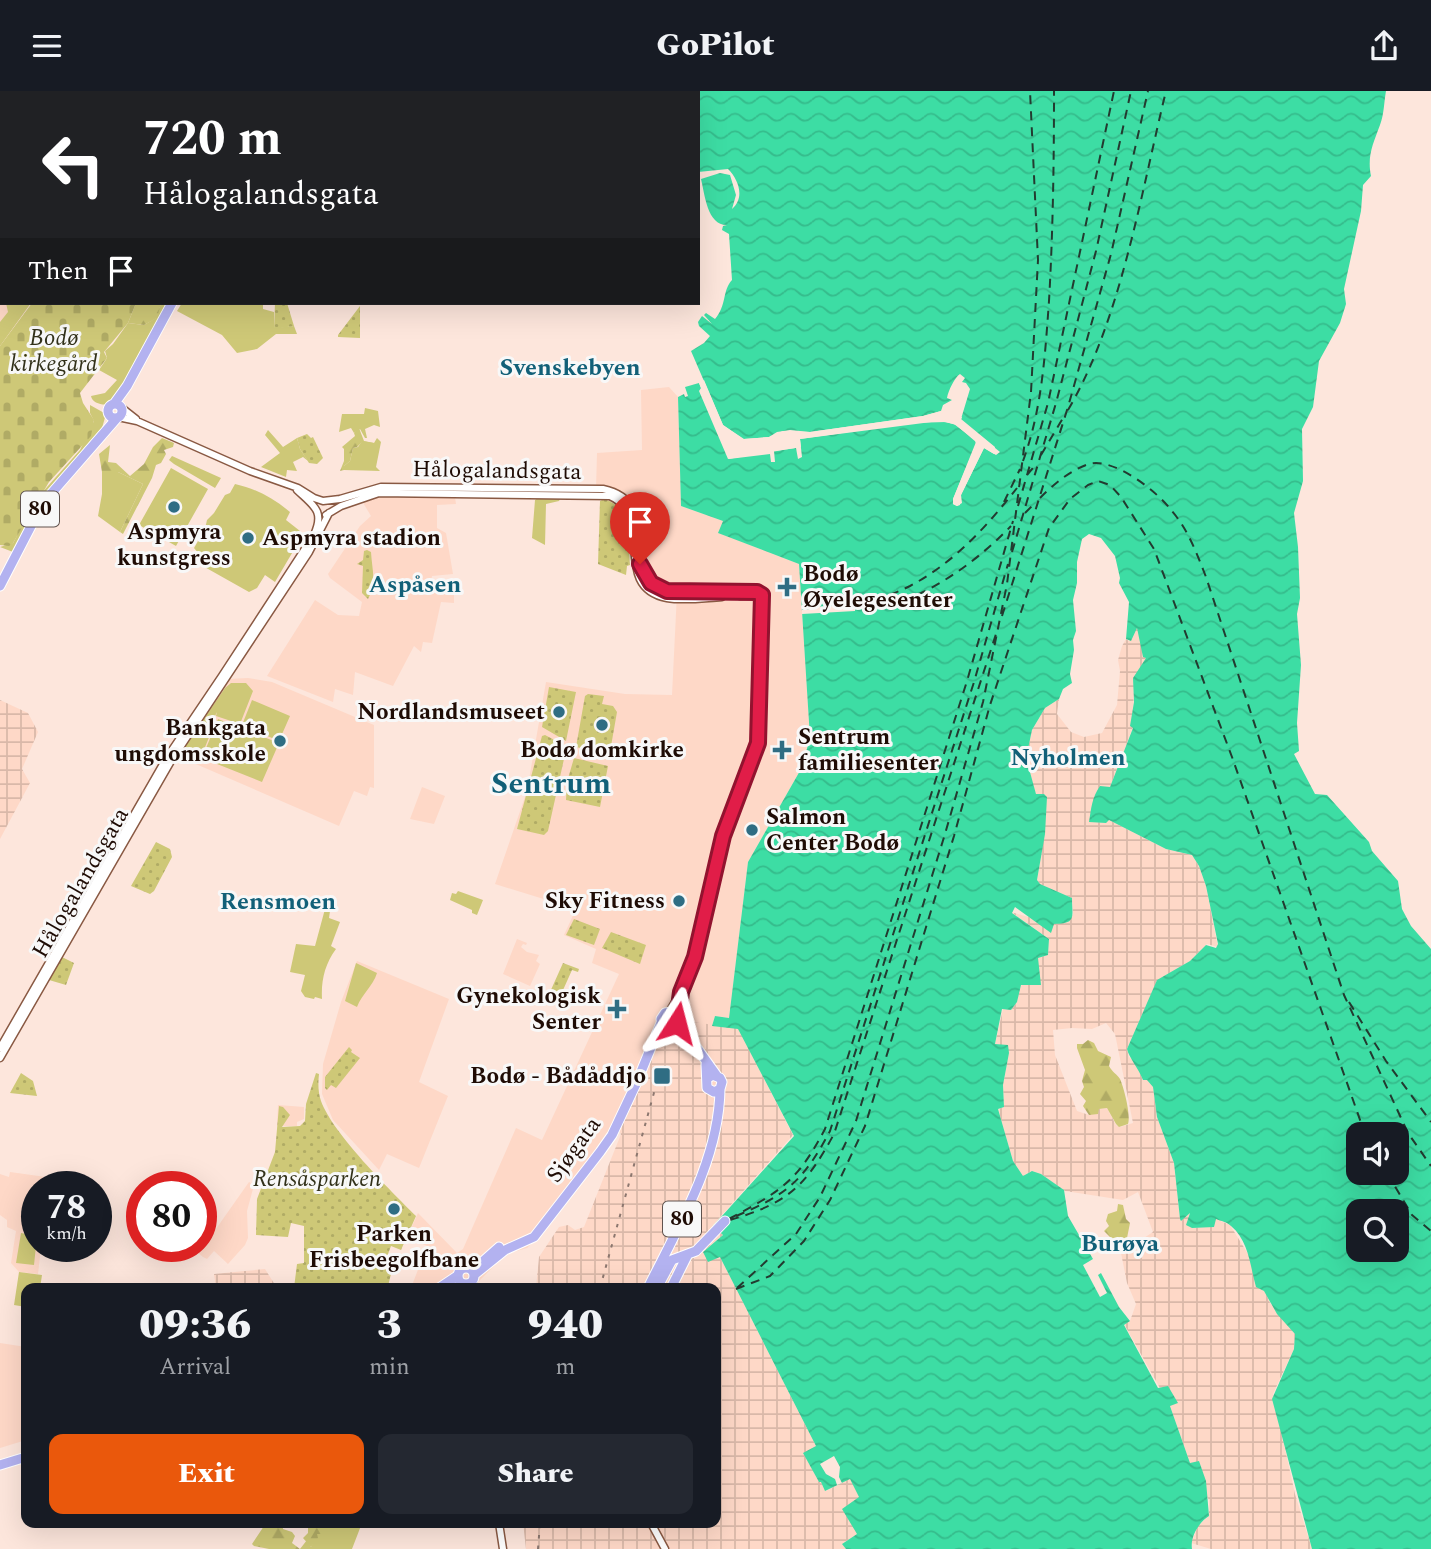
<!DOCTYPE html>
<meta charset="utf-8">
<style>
body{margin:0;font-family:Spectral,serif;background:#242831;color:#f1f3f6;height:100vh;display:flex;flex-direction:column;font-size:26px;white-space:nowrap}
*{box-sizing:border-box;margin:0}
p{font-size:23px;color:#9ea1a6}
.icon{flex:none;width:38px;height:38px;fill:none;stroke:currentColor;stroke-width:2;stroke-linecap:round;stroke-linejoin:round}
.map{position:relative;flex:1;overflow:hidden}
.panel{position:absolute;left:21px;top:1192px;width:700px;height:245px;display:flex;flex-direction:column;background:#171b24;border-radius:14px;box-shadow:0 7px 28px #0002}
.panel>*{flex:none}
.hud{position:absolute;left:0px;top:0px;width:700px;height:214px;box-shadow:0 7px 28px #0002;background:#202124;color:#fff;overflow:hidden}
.controls{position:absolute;left:1346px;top:1031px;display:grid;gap:14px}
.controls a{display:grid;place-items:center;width:63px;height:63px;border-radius:14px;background:#171b24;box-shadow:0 7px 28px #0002;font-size:35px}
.speed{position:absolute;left:21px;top:1080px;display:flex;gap:14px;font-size:35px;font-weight:700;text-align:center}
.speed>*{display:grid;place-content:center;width:91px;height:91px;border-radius:50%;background:#171b24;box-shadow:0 7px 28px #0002;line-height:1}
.speed small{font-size:18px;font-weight:400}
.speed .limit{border:10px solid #d22;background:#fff;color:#111}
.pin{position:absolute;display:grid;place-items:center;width:60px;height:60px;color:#fff;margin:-72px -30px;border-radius:50% 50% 50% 0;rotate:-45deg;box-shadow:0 0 7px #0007}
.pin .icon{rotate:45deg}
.me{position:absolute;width:77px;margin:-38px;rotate:9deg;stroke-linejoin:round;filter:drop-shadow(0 0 5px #0008)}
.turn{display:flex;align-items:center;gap:24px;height:147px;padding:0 28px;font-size:32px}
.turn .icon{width:91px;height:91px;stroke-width:2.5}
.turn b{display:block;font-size:49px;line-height:60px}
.then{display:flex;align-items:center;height:66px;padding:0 28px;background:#0003;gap:14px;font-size:26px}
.eta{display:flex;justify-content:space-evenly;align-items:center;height:119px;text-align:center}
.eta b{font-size:42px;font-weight:800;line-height:49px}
.button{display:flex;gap:14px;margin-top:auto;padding:14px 28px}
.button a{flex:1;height:80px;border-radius:14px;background:#ea580c;color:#fff;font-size:28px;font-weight:800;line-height:80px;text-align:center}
.button a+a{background:#242831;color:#f1f3f6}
header{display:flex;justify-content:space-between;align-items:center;height:91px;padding:0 28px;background:#171b24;font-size:32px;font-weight:800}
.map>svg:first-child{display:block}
</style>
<header><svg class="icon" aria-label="menu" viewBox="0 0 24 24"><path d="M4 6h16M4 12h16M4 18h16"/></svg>GoPilot<svg class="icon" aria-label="share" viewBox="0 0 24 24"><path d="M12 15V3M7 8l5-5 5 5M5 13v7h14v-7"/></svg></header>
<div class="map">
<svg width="1431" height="1458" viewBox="0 0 1431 1458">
<defs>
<pattern id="industrial-grid" width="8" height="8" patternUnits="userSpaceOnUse" patternTransform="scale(1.75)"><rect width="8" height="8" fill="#fed8c7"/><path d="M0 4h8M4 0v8" fill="none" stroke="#d9b8a9"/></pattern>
<pattern id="forest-firs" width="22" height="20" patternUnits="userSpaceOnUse" patternTransform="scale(1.75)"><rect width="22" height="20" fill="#cec877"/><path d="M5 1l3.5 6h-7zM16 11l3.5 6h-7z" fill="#b0ab65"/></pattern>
<pattern id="cemetery-stones" width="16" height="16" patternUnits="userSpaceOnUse" patternTransform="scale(1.75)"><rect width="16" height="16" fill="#cec877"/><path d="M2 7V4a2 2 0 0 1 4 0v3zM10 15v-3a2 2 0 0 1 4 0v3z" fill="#b0ab65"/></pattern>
<pattern id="park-dots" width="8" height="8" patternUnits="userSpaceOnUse" patternTransform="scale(1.75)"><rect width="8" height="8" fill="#cec877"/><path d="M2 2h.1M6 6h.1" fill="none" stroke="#b0ab65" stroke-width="1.8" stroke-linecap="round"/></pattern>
<pattern id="water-waves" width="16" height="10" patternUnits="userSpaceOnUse" patternTransform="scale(1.75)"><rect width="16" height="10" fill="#3ddda4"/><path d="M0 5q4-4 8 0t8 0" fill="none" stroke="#35bc8c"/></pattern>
</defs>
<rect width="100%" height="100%" fill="#fde6dc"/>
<path fill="#fed8c7" d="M0,0H268L2,2V212H31L0,255Z
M669,296L678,306L681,415L723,430L719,442L799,473L810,647L801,678L748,771L729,927L715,925L712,935L669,929L616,1035L545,1140L527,1157L506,1163L477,1192L459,1197H411L427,1155L407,1146L418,1122L457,1162L463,1158L516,1037L542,1049L619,883L592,872L596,858L564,844L576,818L495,793L527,700L546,591L625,603L672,604L677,502L667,501L642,480L628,411L596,398L597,362L642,359L641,299Z
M382,405L455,406L456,413L437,414V437L446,442L453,483L432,485L431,492L454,490V512L441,511L432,552L423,551L421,561L414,555L393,595L355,581L353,604L335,598L333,611L267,585L315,509L338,524L359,525L362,511L330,487L328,483L360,435L371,425L362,410Z
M248,587L272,591L374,634V697L370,696L367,705L354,700L339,735L175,664L227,588Z
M422,696L445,705L434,733L410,728Z
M517,848L527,852L526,854L523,853L521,856L527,861L539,864L536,870L540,873L530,895L503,883Z
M357,870L449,908L419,991L448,1005L419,1077L387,1063L379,1079L333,1029L322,1003L323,973L341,911Z
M278,1014L304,1016V1028L297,1031V1035H277Z
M10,1081L67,1089V1095L37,1096V1155H55V1157L41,1156L38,1183L19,1181L11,1172L16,1140L7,1136V1129L0,1124V1083L9,1086Z
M249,1091L254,1094L247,1120L248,1147L245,1154L228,1173L214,1160L207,1168L203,1166L190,1155H201V1138L211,1145Z
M0,1252L26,1256V1349L0,1357Z"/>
<path fill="url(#industrial-grid)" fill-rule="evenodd" d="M1137,536L1146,567L1134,588L1133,636L1110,696L1089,730L1105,732L1109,729L1166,758L1192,764L1199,775L1206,795L1218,856L1207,853L1190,870L1157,890L1127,958L1129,966L1136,972L1143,989H1147L1153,996L1157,1026L1174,1072L1180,1128L1182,1129L1189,1121L1192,1137L1204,1136L1216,1128L1230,1134L1253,1171L1270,1212L1295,1243L1294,1258L1273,1303L1295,1403L1312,1458H1211L1191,1452L1198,1435L1209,1425V1409L1190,1372L1170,1315L1124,1233L1130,1230L1136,1213L1127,1192L1121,1162L1153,1141L1138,1101L1123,1109L1065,1100L1041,1083L1032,1080L1023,1085L1013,1070L998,1018L1004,1016L1003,994L1009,962L1005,955L995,953L1003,918L1011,919L1017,911L1020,895L1025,893L1037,867L1048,864L1049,848L1011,821L1054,833L1073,824L1072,807L1040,793L1037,789L1042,760L1036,704L1024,659L1028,657L1032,639L1045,617L1059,608L1057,623L1071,641L1084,646L1102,642L1117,614L1120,580L1118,569L1122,555L1126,548L1129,550ZM1106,932L1115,943L1133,1032L1120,1036L1116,1034L1107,1017L1099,1018L1089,1024L1077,1020L1055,964L1053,939L1072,937L1092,938Z
M0,609L28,622L38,641L22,678L30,692L0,748Z
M669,928L738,937L793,1044L713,1134L723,1144L706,1158L720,1166L816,1355L804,1362L819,1391H821L826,1400L850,1387L860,1406L858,1443L843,1452L846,1458H526L523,1432H716V1197H536L539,1166L559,1136L568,1134L575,1139L584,1136L621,1043L616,1035L649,964Z
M265,1178L277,1197H216L214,1183Z"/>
<path fill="#cec877" d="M6,212H31L0,255V231L8,221Z
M161,212H170L126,293L109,313C103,315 92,312 91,305L105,302L117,289L99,279L107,267L105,260L113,253L128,232L144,234L156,227Z
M182,212H263V218L274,221V237L294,235L297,243H276L257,258L237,262L222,244L177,220Z
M90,314L106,323L102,337L13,461L0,456L13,452L39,405L80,359L94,330L90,322Z
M365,317L378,320L380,336L374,334L365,338L367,347H365L360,338L354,342L351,337L339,341L342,323H364Z
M268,339L283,356L297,347L300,358L308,370L303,366L293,371L297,380L287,379L286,386L261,376L280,362L265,344Z
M377,347L381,351L376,376L380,380L344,379V375L350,370L353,357L358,356L362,350L374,352Z
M172,365L221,387L215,397L174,373L169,369Z
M171,377L208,398L176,455L139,434Z
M102,381H118L143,393L120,441L98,425L102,403Z
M235,393C257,398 273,407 290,421L286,429L300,440L291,454L295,457L275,491L265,484L257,497L249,501L201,474L204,469L194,457L205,438L207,429L214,422L225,404L230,402Z
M538,407L560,408L559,410L546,413L545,454L532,447L535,409Z
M231,592H246L253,600L240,633L216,625L217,621L214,627L216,629L199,671L186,665L184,657L225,597Z
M252,609L290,625L279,650L242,634Z
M218,628L279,652L262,691L202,667Z
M458,800L483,809L477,824L472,822V819L450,809L452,802L456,803Z
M325,810L331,813L329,827L340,831L331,855L336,858C325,873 321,889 322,908L315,906L314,908L305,906L301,900L305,884L290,881L296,853L315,855L325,818L323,817Z
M356,872L377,882C373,895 362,903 357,916L345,910Z
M21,1142L37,1145L34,1174L16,1172Z
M19,1181L42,1184L40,1197H26V1216L14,1214Z
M328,1432H362L352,1458H300L307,1449L311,1456L317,1443L329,1435Z"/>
<path fill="url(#forest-firs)" d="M136,212H161L157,227L144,234L128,232Z
M359,337L364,350L374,352L367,356L362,351L357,356L353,357L350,370L344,375V379L340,380L344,370V358L342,356L355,345L354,342Z
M162,347L174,352L173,356L164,359L166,363L161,372L156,374L152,387L123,443L120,441L143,393L118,381H102L99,363L110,354L108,371L116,372L130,385L144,373L153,356Z
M1088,949L1094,952L1098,960L1111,966L1109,975C1112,981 1117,983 1120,988C1124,997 1131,1024 1128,1033L1119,1036L1116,1033L1107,1017L1099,1018L1098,1023L1089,1024L1083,1015L1086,1010L1080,1003L1084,996L1082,990L1085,979L1077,957V953H1083Z
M1118,1113L1123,1114L1126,1128L1130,1132L1127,1147L1129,1153L1120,1160L1112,1148L1104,1140L1109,1135L1106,1130L1108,1123L1117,1120Z
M266,1432H283V1438L292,1441L295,1445L292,1452L300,1458H269L254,1455L252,1453Z
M310,1432H328L329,1435L325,1443H317L318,1447L311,1456L303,1447L308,1442V1434Z"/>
<path fill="url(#cemetery-stones)" d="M32,212H136L128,232L104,261L107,267L80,302L83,312L94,329L91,345L49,391L13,452L9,455L0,454V255Z"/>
<path fill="url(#park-dots)" d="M275,212H287L294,235L274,238Z
M360,215V247L338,246V244Z
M307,343L311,347L313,346L323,367L317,373L309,372L300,358L297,347Z
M604,408C633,417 628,449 630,474L627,475L626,484L598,473L600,410Z
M367,459L371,461C372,479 377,491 368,508L362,502L363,475L357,473L363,469L364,460Z
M549,596L576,601L566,650L542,636Z
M588,603L604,605L602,613L613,615L617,621L610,661L607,663L576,656L585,605Z
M545,644L564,654L566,659L548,740L544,744L517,738L542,645Z
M574,667L608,675L600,716L566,709L567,691Z
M156,751L170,758L172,766L154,800L150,803L131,795Z
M574,828L600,838L594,854L566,844Z
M611,841L646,854L640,873L602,857Z
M62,866L74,872L66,894L49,889Z
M563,872L579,878L578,881L572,879L559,908L564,912L562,916L547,909L549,904L552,903L550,901Z
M349,956L352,959L351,961L360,967L336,997L331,994L327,999L325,997V986Z
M21,982L33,990L37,1005L10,1002Z
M316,982L319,983C318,992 318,1001 321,1010C333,1043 390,1099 416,1125L401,1159L391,1155L385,1171L393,1175L388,1195L391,1197H294L297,1173L304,1172V1135L291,1132L288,1146L256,1144L257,1108L275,1061L279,1015L283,1016L290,1024L282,1036L300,1035L305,1030L306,1013Z"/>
<path fill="url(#water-waves)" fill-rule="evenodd" d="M672,0H1386C1384,11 1384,24 1380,34C1373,53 1367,65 1371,85L1363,94L1361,120L1344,198L1346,213L1340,232L1319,270L1313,316L1302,338L1303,390L1294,422L1298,456L1300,507L1297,523L1301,574L1297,632L1299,660L1294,663L1315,703L1327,704L1369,751L1372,760L1398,790L1402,818L1411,835L1431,858V1458H1312L1272,1308L1294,1258L1295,1243L1277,1223L1264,1200L1256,1196C1250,1175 1249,1150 1231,1135C1227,1131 1221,1130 1216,1128L1214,1136L1192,1137L1186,1134L1190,1122L1181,1130L1180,1128L1174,1072L1157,1026L1153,996L1147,989H1143C1139,978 1129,967 1127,958L1157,889L1190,870L1206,854L1216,857L1218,853L1206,795L1199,775L1192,764L1166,758L1109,729L1106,732L1089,731C1091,718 1092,706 1100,695L1110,696L1133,637L1130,635L1134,611L1133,587L1146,567L1143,566L1137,537L1131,550L1126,548L1129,511L1119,492L1120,487L1115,465L1101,447L1089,443L1082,448L1077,471V492L1073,509L1076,540L1073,549L1074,559L1070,583L1072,592L1063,598L1059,608L1045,617L1032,639L1028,658L1024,659L1036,703H1044L1047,706L1045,743L1037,789L1040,793L1072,807C1072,826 1077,833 1054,833L1051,842L1015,816L1012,822L1049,848L1048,864L1038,867L1041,894H1021L1017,911L1011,919L1002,918L995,953L1008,954L1009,962L1003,994L1004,1016L998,1018L1013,1070L1023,1085L1032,1080L1041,1083L1064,1099L1068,1125L1093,1168L1083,1174L1100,1206L1107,1202L1098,1184L1101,1182L1119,1216L1130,1230L1124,1234L1158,1297L1168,1295L1178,1312L1170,1315L1190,1372L1199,1370L1206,1390L1209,1425C1199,1431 1190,1446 1192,1458H846L842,1453L857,1443L842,1418L859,1406L850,1388L825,1400L821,1391H819L803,1362L816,1355L720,1166L708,1171L703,1161L723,1144L713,1135L794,1045L738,938L712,935L715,925L729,927L748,771L801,678L810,647L799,473L718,442L723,430L681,415L678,306L684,303L685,306L688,305L685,296L699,292L729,368L770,363L771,371H775L774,360L796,357L798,368L802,366L800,348L939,330L954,333L975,349L976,353L953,408V413L957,415L960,414L961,404L983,359L984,357L994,363L995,356L961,328L970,298L966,292L962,291L965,287L960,283C955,286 948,300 947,307L952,309L943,314L941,320L923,325L810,341L790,339L777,341L769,346L743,348L723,334L691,260L704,252L710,245L699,235L698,231L702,225L712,233L704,224L706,222L715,228C727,214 722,200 732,189L729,143L722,139L723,135L727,134C707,134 705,104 701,88L720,82L730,84L736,104L732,118C745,107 739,89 728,78L698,81V2ZM1358,1043H1396V1082H1358ZM1358,1120H1396V1158H1358Z"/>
<path fill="#fde6dc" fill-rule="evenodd" d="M704,289L723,334L744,348L769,346L783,340L810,341L923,325L941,320L944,322L926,327L955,329L966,337L957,329L959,325L962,326L961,329L1000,361L996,364L984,357L961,404L962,412L957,415L953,413V408L976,351L956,334L946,331L912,332L800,348L801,356L728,368L699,300L701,297L699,292ZM704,299L720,336L726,342L746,352L770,349L778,345L790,343L798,345L797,354L730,365Z
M855,514V520L802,523V519L810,518L811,516Z
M834,1365L840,1376L839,1386L842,1392L837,1394L835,1388L826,1383L820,1373Z"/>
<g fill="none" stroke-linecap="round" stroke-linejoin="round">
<path stroke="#233b30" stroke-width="2" stroke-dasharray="9 7" stroke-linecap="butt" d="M1068,319C1121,229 1141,102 1166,0
M1041,364L1063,327
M1023,370C1042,318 1045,265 1049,210C1053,140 1054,70 1054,0
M1027,384L1037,372
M1040,407C1053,394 1070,379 1089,373C1113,366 1157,400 1171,419C1188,438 1197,463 1206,486L1344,904L1408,1042L1431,1075
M1004,411L1020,378
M1018,415L1048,312L1114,0
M1025,422L1036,411
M1012,461L1056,312L1096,160L1131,0
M860,515C876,509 894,503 910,495C955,471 986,436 1017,397
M855,517C876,514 899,512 919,503C953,487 985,462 1011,435
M1002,525L1068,316L1111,163L1148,0
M1349,911L1386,970L1431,1031
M1387,1082L1412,1124L1431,1140
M736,1125C787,1104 804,1089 830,1040L974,591L1008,473
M729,1128C781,1100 797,1091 825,1038L967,590L1013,430
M730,1129C788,1112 805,1096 834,1043L996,543
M737,1197L796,1143L820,1106L856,1030L945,743L983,611L1007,493L1031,301L1038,169L1030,0
M736,1198L770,1185L804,1150L830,1109L865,1035L954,745L990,614L1049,437L1070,408L1088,394L1098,390L1110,394L1121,406L1154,458L1232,666L1365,1043"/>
<path stroke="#c4aea6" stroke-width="10" d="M122,2L123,0
M0,200L2,199"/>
<path stroke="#c4aea6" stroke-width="28" d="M29,2L30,0
M0,62L2,58"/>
<defs>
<path id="tertiary" d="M122,317L136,328
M118,326L137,330L250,380L298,397L314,407L323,410L340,408L381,396L603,398C645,407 635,440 640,473C643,484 650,493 661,498C679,507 734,502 757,501L762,504
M326,424L341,415L379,402L610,405C656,425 610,496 667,507C684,510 704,507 722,506
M740,505L762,504
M669,921L681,901L694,873L723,745L758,652L762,504
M676,925L681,903
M0,957L166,668L222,585L314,444C325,420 314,415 297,399
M0,967L171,670L309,461L329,422
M473,1189L474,1197
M465,1193L468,1197
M499,1432L503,1458
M651,1432L665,1458"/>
<path id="trunk" d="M302,2L303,0
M108 320a7 7 0 1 1 14 0a7 7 0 1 1-14 0Z
M114,313L127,295L172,212
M0,495L43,412L117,327
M677,929L717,985
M658,950L669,937L677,932L676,925L671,921L665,922L661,928L662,934L669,937
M706,973L707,997L714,1001L720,998L722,991L720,987L713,984L708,987
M458 1185a8 8 0 1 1 16 0a8 8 0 1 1-16 0Z
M470,1178L481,1172L499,1156
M474,1184L505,1159L534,1146L600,1061L612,1044L636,993L661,932
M439,1197L457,1185
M648,1197C679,1134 719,1069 720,998
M657,1197L672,1169L696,1160L725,1130
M671,1197L688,1163
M0,1374L26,1366"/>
</defs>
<use href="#tertiary" stroke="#895943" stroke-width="9"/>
<use href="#trunk" stroke="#fff" stroke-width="11"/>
<use href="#tertiary" stroke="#fff" stroke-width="6"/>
<use href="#trunk" stroke="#b3b2f0" stroke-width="9"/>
<path stroke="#8c776f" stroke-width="2" stroke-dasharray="3.5 7" stroke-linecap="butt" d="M600,1197L655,998
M538,1458L540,1432"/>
</g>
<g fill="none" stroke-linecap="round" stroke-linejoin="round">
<defs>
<path id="route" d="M640,473L651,492L667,500L757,501L762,504L758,652L723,745L695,866L681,901L677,932"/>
</defs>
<use href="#route" stroke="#92132f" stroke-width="18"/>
<use href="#route" stroke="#e11d48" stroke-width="12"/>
</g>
<g fill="#2f6d83" stroke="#f8f8f8" stroke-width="2.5">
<circle cx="174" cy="416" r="7"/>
<circle cx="248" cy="447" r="7"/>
<path d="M783.5 485.5h7v7h7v7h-7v7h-7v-7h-7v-7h7z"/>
<circle cx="559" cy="621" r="7"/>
<circle cx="602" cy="634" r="7"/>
<circle cx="280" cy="650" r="7"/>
<path d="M778.5 648.5h7v7h7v7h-7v7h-7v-7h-7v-7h7z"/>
<circle cx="752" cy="739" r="7"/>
<circle cx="679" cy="810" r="7"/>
<path d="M613.5 907.5h7v7h7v7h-7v7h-7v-7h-7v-7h7z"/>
<rect x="653" y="976" width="18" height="18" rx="3.5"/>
<circle cx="394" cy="1118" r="7"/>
</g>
<g text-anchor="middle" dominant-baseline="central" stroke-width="6" stroke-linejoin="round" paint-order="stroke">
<g fill="#f8f8f8" stroke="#60534e" stroke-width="2">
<rect x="21" y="400.5" width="38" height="35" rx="5"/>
<rect x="663" y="1110.5" width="38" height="35" rx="5"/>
</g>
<g font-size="21" font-weight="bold" fill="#1f0c05">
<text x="40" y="418">80</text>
<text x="682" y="1128">80</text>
</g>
<g font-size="23" font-style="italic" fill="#32311a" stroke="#f8f8f8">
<text x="54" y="247">Bodø<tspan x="54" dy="26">kirkegård</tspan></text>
<text x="317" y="1088">Rensåsparken</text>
</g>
<g font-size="23" fill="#1f0c05" stroke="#f8f8f8">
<text transform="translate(497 380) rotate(1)">Hålogalandsgata</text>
<text transform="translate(81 792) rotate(-60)">Hålogalandsgata</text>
<text transform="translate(574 1059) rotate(-54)">Sjøgata</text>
</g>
<g font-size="23" font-weight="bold" fill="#1f0c05" stroke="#f8f8f8" text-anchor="end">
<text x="174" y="441" text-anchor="middle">Aspmyra<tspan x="174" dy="26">kunstgress</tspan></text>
<text x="262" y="447" text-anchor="start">Aspmyra stadion</text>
<text x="803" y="483" text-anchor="start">Bodø<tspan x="803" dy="26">Øyelegesenter</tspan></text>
<text x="545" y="621">Nordlandsmuseet</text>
<text x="266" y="637">Bankgata<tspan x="266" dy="26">ungdomsskole</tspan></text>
<text x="798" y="646" text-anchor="start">Sentrum<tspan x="798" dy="26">familiesenter</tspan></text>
<text x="602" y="659" text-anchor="middle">Bodø domkirke</text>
<text x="766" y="726" text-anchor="start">Salmon<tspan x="766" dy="26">Center Bodø</tspan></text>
<text x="665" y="810">Sky Fitness</text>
<text x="601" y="905">Gynekologisk<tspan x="601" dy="26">Senter</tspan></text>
<text x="646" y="985">Bodø - Bådåddjo</text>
<text x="394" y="1143" text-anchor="middle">Parken<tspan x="394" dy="26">Frisbeegolfbane</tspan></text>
</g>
<g font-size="24" font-weight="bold" fill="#126078" stroke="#f8f8f8">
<text x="570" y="277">Svenskebyen</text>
<text x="415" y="494">Aspåsen</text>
<text x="1068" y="667">Nyholmen</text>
<text x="278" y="811">Rensmoen</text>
<text x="1120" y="1153">Burøya</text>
</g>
<g font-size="30" font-weight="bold" fill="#126078" stroke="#f8f8f8">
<text x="551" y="693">Sentrum</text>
</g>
</g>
</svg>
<div class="controls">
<a><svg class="icon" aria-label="sound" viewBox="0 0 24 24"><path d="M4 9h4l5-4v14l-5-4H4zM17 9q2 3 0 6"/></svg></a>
<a><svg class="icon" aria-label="search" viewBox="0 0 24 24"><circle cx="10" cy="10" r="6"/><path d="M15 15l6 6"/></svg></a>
</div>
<div class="speed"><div>78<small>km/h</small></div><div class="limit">80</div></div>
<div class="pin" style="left:640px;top:473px;background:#d93025"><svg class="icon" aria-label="arrive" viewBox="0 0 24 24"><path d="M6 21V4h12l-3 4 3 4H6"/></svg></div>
<svg class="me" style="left:677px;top:932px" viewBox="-20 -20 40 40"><path d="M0-17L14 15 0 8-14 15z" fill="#e11d48" stroke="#fff" stroke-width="4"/></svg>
<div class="hud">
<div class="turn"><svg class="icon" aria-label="left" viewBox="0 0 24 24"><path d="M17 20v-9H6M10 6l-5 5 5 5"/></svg><div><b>720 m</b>Hålogalandsgata</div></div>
<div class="then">Then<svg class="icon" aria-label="arrive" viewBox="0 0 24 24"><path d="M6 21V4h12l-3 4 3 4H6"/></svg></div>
</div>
<section class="panel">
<div class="eta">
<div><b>09:36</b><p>Arrival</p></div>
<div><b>3</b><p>min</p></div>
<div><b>940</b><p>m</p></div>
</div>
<div class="button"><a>Exit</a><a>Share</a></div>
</section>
</div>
